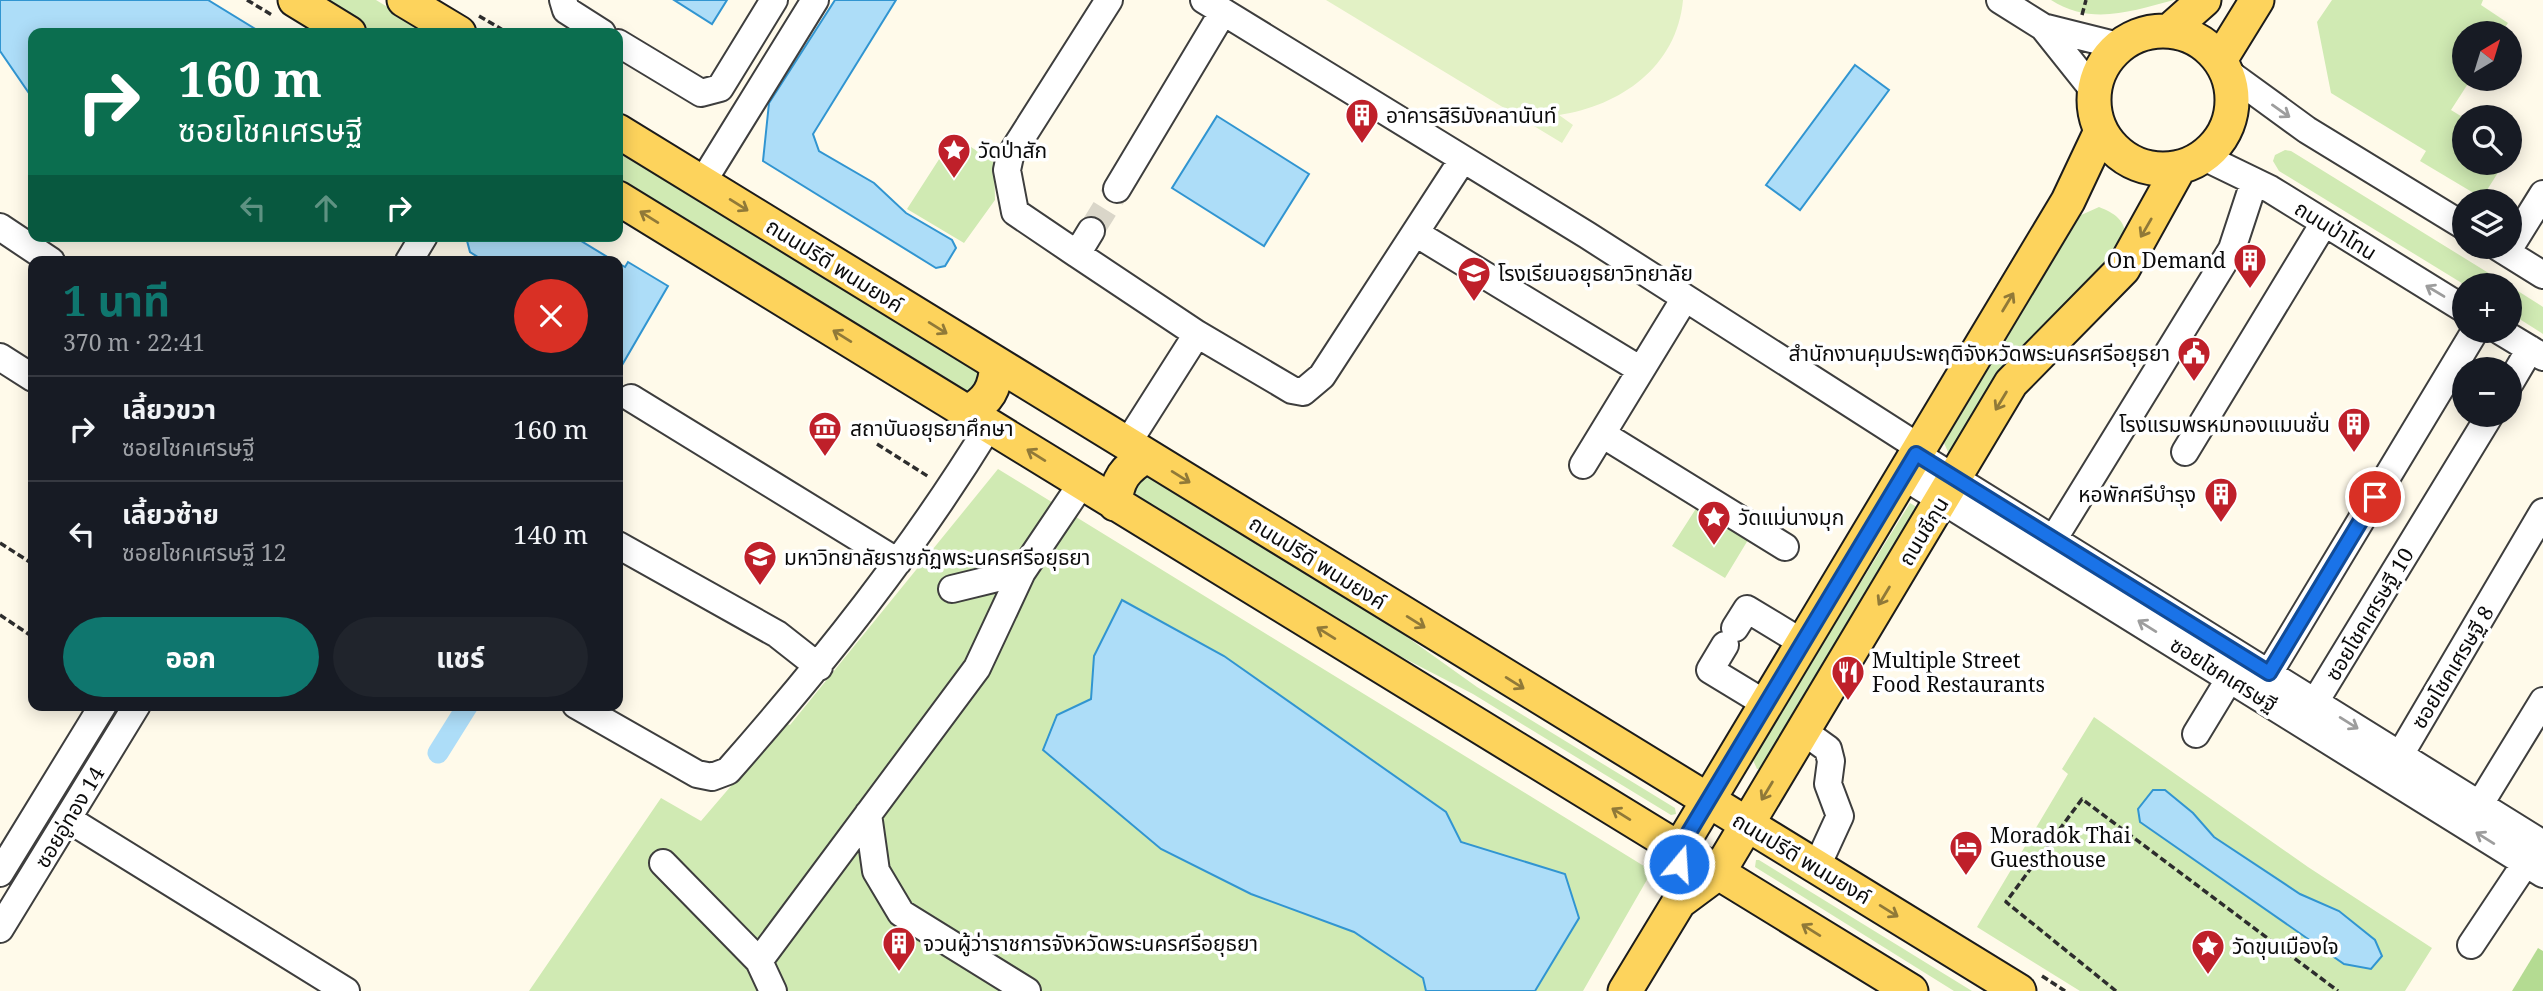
<!DOCTYPE html>
<html lang="th">
<meta charset="utf-8">
<style>
body{margin:0;font-family:"Noto Serif","Noto Sans Thai",serif;background:#20242c;color:#f1f3f6;height:100vh;display:flex;flex-direction:column;font-size:26px;white-space:nowrap}
*{box-sizing:border-box;margin:0}
p{font-size:23px;color:#9ea1a6}
.icon{flex:none;width:38px;height:38px;fill:none;stroke:currentColor;stroke-width:2;stroke-linecap:round;stroke-linejoin:round}
.map{position:relative;flex:1;overflow:hidden}
.drawer{position:absolute;left:28px;top:256px;width:595px;height:455px;display:flex;flex-direction:column;background:#171b24;border-radius:14px;box-shadow:0 4px 18px #0003}
.drawer>*{flex:none}
.hud{position:absolute;left:28px;top:28px;width:595px;height:214px;border-radius:14px;box-shadow:0 4px 18px #0003;background:#0b6e4f;color:#fff;overflow:hidden}
.needle{width:46px;rotate:38deg}
.buttons{position:absolute;left:2452px;top:21px;display:grid;gap:14px}
.buttons a{display:grid;place-items:center;width:70px;height:70px;border-radius:50%;background:#171b24;box-shadow:0 4px 18px #0003;font-size:35px}
.pin{position:absolute;display:grid;place-items:center;width:60px;height:60px;color:#fff;margin:-30px;border:4px solid #fff;border-radius:50%;box-shadow:0 2px 7px #0007}
.me{position:absolute;width:77px;margin:-38px;rotate:18deg;stroke-linejoin:round;filter:drop-shadow(0 0 5px #0008)}
.turn{display:flex;align-items:center;gap:24px;height:147px;padding:0 35px;font-size:32px}
.turn .icon{width:91px;height:91px;stroke-width:2.5}
.turn b{display:block;font-size:49px;line-height:60px}
.lanes{display:flex;align-items:center;height:66px;padding:0 35px;background:#0003;justify-content:center;gap:35px;direction:ltr}
.lanes .off{opacity:.35}
.round{display:grid;place-items:center;flex:none;width:74px;height:74px;border-radius:37px;background:#20242c}
.headline{display:flex;align-items:center;justify-content:space-between;height:119px;padding:0 35px}
h1{font-size:42px;font-weight:700;line-height:52px;color:#0f766e}
.primary-button{display:flex;gap:14px;margin-top:auto;padding:14px 35px}
.primary-button a{flex:1;height:80px;border-radius:42px;background:#0f766e;color:#fff;font-size:28px;font-weight:700;line-height:80px;text-align:center}
.primary-button a+a{background:#20242c;color:#f1f3f6}
ul{padding:0;list-style:none}
li{display:flex;align-items:center;gap:21px;height:105px;padding:0 35px;border-top:2px solid #363941}
li div{flex:1}
li b{display:block;font-size:26px}
li em{font-style:normal}
.map>svg:first-child{display:block}
</style>
<div class="map">
<svg width="2543" height="991" viewBox="0 0 2543 991">
<rect width="100%" height="100%" fill="#fffaea"/>
<path fill="#d0eab3" d="M321,0H376L430,33H375Z
M2051,0H2174C2131,11 2092,26 2051,0Z
M2332,0H2483L2481,5L2508,23L2501,33H2464V79H2471L2451,110L2464,118V163H2504L2482,198L2420,161L2426,151L2331,93L2317,22Z
M954,136L994,162L995,200L964,243L907,209Z
M618,148L985,375L971,397L618,182Z
M2285,150L2291,151L2508,285H2465L2279,171L2273,161L2275,155Z
M2099,207C2117,214 2129,223 2124,244L1952,452H1948L1944,443L2079,216Z
M2510,286L2543,307V334L2510,313Z
M998,469L1652,871L1583,991H529L661,798L701,821L785,723L790,725Z
M1143,476H1149L1358,602L1477,687L1675,808L1676,814L1671,815L1473,694L1342,626L1136,498L1134,485Z
M1910,503L1920,509L1762,769H1757L1752,758Z
M1697,507L1748,540L1725,578L1672,546Z
M2094,717L2308,867L2432,948L2405,991H2080L1977,927L2068,774L2062,769Z
M1756,860H1759L1972,991H1954L1755,867Z"/>
<path fill="#b4db92" d="M2538,948L2543,951V991H2512Z"/>
<path fill="#e2f1c5" d="M1326,0H1683C1677,67 1620,106 1559,115L1573,125L1562,143Z"/>
<path fill="#adddf8" stroke="#3195d1" stroke-width="2" d="M0,0H208L262,33H33V99L0,51Z
M674,0H727L712,24Z
M835,0H896L813,134L819,151L874,183L906,213L952,240L956,248L945,266L936,268L763,161L769,103Z
M1855,65L1889,90L1800,210L1766,185Z
M1217,116L1309,174L1264,246L1172,188Z
M542,236L549,240L552,236H579L578,239L614,261H484L470,252L466,237Z
M628,262L668,286L618,372V263L625,267Z
M1122,600L1224,656L1446,812L1461,842L1565,874L1579,918L1535,991H1426L1423,978L1354,932L1251,894L1161,849L1043,750L1057,715L1091,699L1094,656Z
M2153,790H2165L2193,813L2214,837L2300,894L2339,911L2375,940L2382,956L2371,969L2344,964L2140,822L2138,809Z"/>
<g fill="none" stroke-linecap="round" stroke-linejoin="round">
<path stroke="#adddf8" stroke-width="21" d="M438,753L468,705"/>
<path stroke="#dad6c9" stroke-width="26" stroke-dasharray="26 13" stroke-linecap="butt" d="M1091,231L1117,189"/>
<defs>
<path id="minor" d="M563,0L566,10L602,33
M1204,0L1587,235L1920,448
M2000,0L2043,27L2119,46
M2043,27L2094,91
M618,43L701,93L720,88L774,0
M2226,71L2307,130L2464,226
M2204,157L2270,189L2464,309
M702,183L815,0
M1117,189L1223,12
M0,227L51,261
M1091,231L1077,254L1197,334L1292,390L1303,392L1322,376L1463,159
M1417,234L1641,370
M2498,247L2543,275
M2507,252L2543,194
M1077,254L1015,212L1007,170L1010,156L1109,0
M409,261L424,236
M2500,331L2543,357
M0,357L33,378
M2510,383L2530,349
M631,398L898,562
M1602,434L1785,547
M1127,444L1197,334
M2185,452L2324,223
M1916,454L2543,844
M1583,465L1685,298
M1903,476L2543,874
M2053,540L2232,249L2254,182
M618,545L777,634L819,667
M952,589L1022,572
M1735,628L1747,609L1803,643
M1725,645L1710,670L1766,704
M2269,673L2475,331
M2315,702L2490,415
M576,705L697,774L712,777L728,771C824,662 913,550 989,426
M1803,731L1828,749L1831,761L1828,784L1840,816L1817,866
M2196,734L2230,678
M2400,755L2543,512
M2480,804L2543,701
M868,814L876,871L901,913L1027,991
M68,819L346,991
M663,863L759,961L773,991
M0,873L103,705
M0,929L137,705
M2471,945L2535,849
M759,961L977,668L1022,572L1082,483"/>
<path id="major" d="M295,0L349,33
M404,0L459,33
M2094 100a69 69 0 1 1 138 0a69 69 0 1 1-138 0Z
M2169,31L2204,0
M2220,60L2257,0
M618,131L2019,991
M618,198L1911,991
M967,413C989,400 995,389 997,364
M1115,504C1117,479 1125,469 1146,456
M1679,871V849L2068,201L2101,131
M1625,991L1679,902L1718,873L2011,383L2123,269L2179,168"/>
</defs>
<use href="#minor" stroke="#3e3e3e" stroke-width="30"/>
<use href="#major" stroke="#1c1c1c" stroke-width="37"/>
<path stroke="#2d2d2d" stroke-width="3.5" stroke-dasharray="7 3.5" stroke-linecap="butt" d="M247,0L272,15
M2082,15L2086,0
M479,16L508,33
M877,444L929,477
M0,543L33,564
M0,615L33,637
M2042,976L2065,991
M2116,991L2006,902L2082,799L2338,991"/>
<use href="#minor" stroke="#fff" stroke-width="26"/>
<use href="#major" stroke="#fdd35c" stroke-width="33"/>
</g>
<defs><path id="oneway-shaft" d="M-6 0H5M1.5-3L5.5 0L1.5 3" fill="none" stroke-width="1.6" stroke-linecap="round" stroke-linejoin="round" transform="scale(1.75)"/></defs>
<g stroke="#9d9d9d">
<use href="#oneway-shaft" transform="translate(2281 111) rotate(35)"/>
<use href="#oneway-shaft" transform="translate(2435 291) rotate(-149)"/>
<use href="#oneway-shaft" transform="translate(2147 626) rotate(-148)"/>
<use href="#oneway-shaft" transform="translate(2349 723) rotate(32)"/>
<use href="#oneway-shaft" transform="translate(2485 838) rotate(-148)"/>
</g>
<g stroke="#907938">
<use href="#oneway-shaft" transform="translate(739 205) rotate(32)"/>
<use href="#oneway-shaft" transform="translate(649 217) rotate(-148)"/>
<use href="#oneway-shaft" transform="translate(2146 228) rotate(120)"/>
<use href="#oneway-shaft" transform="translate(2008 302) rotate(-59)"/>
<use href="#oneway-shaft" transform="translate(938 328) rotate(32)"/>
<use href="#oneway-shaft" transform="translate(842 336) rotate(-148)"/>
<use href="#oneway-shaft" transform="translate(2001 401) rotate(121)"/>
<use href="#oneway-shaft" transform="translate(1036 455) rotate(-148)"/>
<use href="#oneway-shaft" transform="translate(1181 477) rotate(32)"/>
<use href="#oneway-shaft" transform="translate(1884 596) rotate(121)"/>
<use href="#oneway-shaft" transform="translate(1416 622) rotate(32)"/>
<use href="#oneway-shaft" transform="translate(1326 633) rotate(-148)"/>
<use href="#oneway-shaft" transform="translate(1515 683) rotate(32)"/>
<use href="#oneway-shaft" transform="translate(1767 791) rotate(121)"/>
<use href="#oneway-shaft" transform="translate(1621 814) rotate(-148)"/>
<use href="#oneway-shaft" transform="translate(1889 911) rotate(32)"/>
<use href="#oneway-shaft" transform="translate(1811 930) rotate(-148)"/>
</g>
<g fill="none" stroke-linecap="round" stroke-linejoin="round">
<defs>
<path id="route" d="M1679,864V849L1916,454L2269,673L2375,497"/>
</defs>
<use href="#route" stroke="#114b97" stroke-width="18"/>
<use href="#route" stroke="#1a73e8" stroke-width="12"/>
</g>
<defs>
<symbol id="building-pin" viewBox="-11 -11 22 30"><path d="M0 17L-7.5 6A9.5 9.5 0 1 1 7.5 6Z" fill="#bf202a" stroke="#fff"/><path d="M-4-6H4V6H1V3H-1V6H-4ZM-2.5-4.3h1.7v1.8h-1.7ZM.8-4.3h1.7v1.8H.8ZM-2.5-1h1.7V.8h-1.7ZM.8-1h1.7V.8H.8Z" fill="#fff"/></symbol>
<symbol id="sight-pin" viewBox="-11 -11 22 30"><path d="M0 17L-7.5 6A9.5 9.5 0 1 1 7.5 6Z" fill="#bf202a" stroke="#fff"/><path d="M0-6L1.8-2.2L6-1.7L2.9 1.2L3.7 5.4L0 3.3L-3.7 5.4L-2.9 1.2L-6-1.7L-1.8-2.2Z" fill="#fff"/></symbol>
<symbol id="school-pin" viewBox="-11 -11 22 30"><path d="M0 17L-7.5 6A9.5 9.5 0 1 1 7.5 6Z" fill="#bf202a" stroke="#fff"/><path d="M0-5L7-2L0 1L-7-2ZM-4 1L0 2.5L4 1V4Q0 6-4 4Z" fill="#fff"/></symbol>
<symbol id="civic-pin" viewBox="-11 -11 22 30"><path d="M0 17L-7.5 6A9.5 9.5 0 1 1 7.5 6Z" fill="#bf202a" stroke="#fff"/><path d="M-.6-6.5H3V-4.5H.6V-3L4-1V1h2V6H-6V1h2V-1L-.6-3ZM-1.2 2.5V6h2.4V2.5Z" fill="#fff"/></symbol>
<symbol id="museum-pin" viewBox="-11 -11 22 30"><path d="M0 17L-7.5 6A9.5 9.5 0 1 1 7.5 6Z" fill="#bf202a" stroke="#fff"/><path d="M0-6L6-3V-2H-6V-3ZM-5-1h2V3h-2ZM-1-1h2V3h-2ZM3-1h2V3H3ZM-6 4H6V6H-6Z" fill="#fff"/></symbol>
<symbol id="university-pin" viewBox="-11 -11 22 30"><path d="M0 17L-7.5 6A9.5 9.5 0 1 1 7.5 6Z" fill="#bf202a" stroke="#fff"/><path d="M0-5L7-2L0 1L-7-2ZM-4 1L0 2.5L4 1V4Q0 6-4 4Z" fill="#fff"/></symbol>
<symbol id="restaurant-pin" viewBox="-11 -11 22 30"><path d="M0 17L-7.5 6A9.5 9.5 0 1 1 7.5 6Z" fill="#bf202a" stroke="#fff"/><path d="M-5-6h1v4h1v-4h1v4h1v-4h1v5L-1.5 .5V6h-2V.5L-5-1ZM5-6V6H3V1.5H1.5Q1.5-4 5-6Z" fill="#fff"/></symbol>
<symbol id="hotel-pin" viewBox="-11 -11 22 30"><path d="M0 17L-7.5 6A9.5 9.5 0 1 1 7.5 6Z" fill="#bf202a" stroke="#fff"/><path d="M-6-4.5h1.5V1H6V5H4.5V3h-9V5H-6ZM-4 0a1.8 1.8 0 1 1 3.6 0ZM.5 0V-2.5h3Q6-2.5 6 0Z" fill="#fff"/></symbol>
</defs>
<g fill-rule="evenodd">
<use href="#building-pin" x="1343" y="96" width="38" height="52"/>
<use href="#sight-pin" x="935" y="131" width="38" height="52"/>
<use href="#building-pin" x="2231" y="241" width="38" height="52"/>
<use href="#school-pin" x="1455" y="254" width="38" height="52"/>
<use href="#civic-pin" x="2175" y="334" width="38" height="52"/>
<use href="#building-pin" x="2335" y="405" width="38" height="52"/>
<use href="#museum-pin" x="806" y="409" width="38" height="52"/>
<use href="#building-pin" x="2202" y="475" width="38" height="52"/>
<use href="#sight-pin" x="1695" y="498" width="38" height="52"/>
<use href="#university-pin" x="741" y="538" width="38" height="52"/>
<use href="#restaurant-pin" x="1829" y="653" width="38" height="52"/>
<use href="#hotel-pin" x="1947" y="828" width="38" height="52"/>
<use href="#building-pin" x="880" y="924" width="38" height="52"/>
<use href="#sight-pin" x="2189" y="927" width="38" height="52"/>
</g>
<g text-anchor="middle" dominant-baseline="central" stroke-width="7" stroke-linejoin="round" paint-order="stroke">
<g font-size="21" fill="#0b0b0b" stroke="#fff" text-anchor="start">
<text x="1386" y="115">อาคารสิริมังคลานันท์</text>
<text x="978" y="150">วัดป่าสัก</text>
<text x="2226" y="260" text-anchor="end">On Demand</text>
<text x="1498" y="273">โรงเรียนอยุธยาวิทยาลัย</text>
<text x="2170" y="353" text-anchor="end">สำนักงานคุมประพฤติจังหวัดพระนครศรีอยุธยา</text>
<text x="2330" y="424" text-anchor="end">โรงแรมพรหมทองแมนชั่น</text>
<text x="850" y="428">สถาบันอยุธยาศึกษา</text>
<text x="2196" y="494" text-anchor="end">หอพักศรีบำรุง</text>
<text x="1738" y="517">วัดแม่นางมุก</text>
<text x="784" y="557">มหาวิทยาลัยราชภัฏพระนครศรีอยุธยา</text>
<text x="1872" y="660">Multiple Street<tspan x="1872" dy="24">Food Restaurants</tspan></text>
<text x="1990" y="835">Moradok Thai<tspan x="1990" dy="24">Guesthouse</tspan></text>
<text x="923" y="943">จวนผู้ว่าราชการจังหวัดพระนครศรีอยุธยา</text>
<text x="2232" y="946">วัดขุนเมืองใจ</text>
</g>
<g font-size="21" fill="#0b0b0b" stroke="#fff">
<text transform="translate(2336 230) rotate(32)">ถนนป่าโทน</text>
<text transform="translate(835 265) rotate(32)">ถนนปรีดี พนมยงค์</text>
<text transform="translate(1923 531) rotate(-59)">ถนนชีกุน</text>
<text transform="translate(1318 562) rotate(32)">ถนนปรีดี พนมยงค์</text>
<text transform="translate(2369 614) rotate(-59)">ซอยโชคเศรษฐี 10</text>
<text transform="translate(2452 667) rotate(-59)">ซอยโชคเศรษฐี 8</text>
<text transform="translate(2224 674) rotate(32)">ซอยโชคเศรษฐี</text>
<text transform="translate(69 817) rotate(-59)">ซอยอู่ทอง 14</text>
<text transform="translate(1802 858) rotate(31)">ถนนปรีดี พนมยงค์</text>
</g>
</g>
</svg>
<div class="buttons">
<a><svg class="needle" viewBox="-14 -14 28 28"><path d="M0-13l5 13h-10z" fill="#e53935"/><path d="M0 13l5-13h-10z" fill="#9ea1a6"/></svg></a>
<a><svg class="icon" aria-label="search" viewBox="0 0 24 24"><circle cx="10" cy="10" r="6"/><path d="M15 15l6 6"/></svg></a>
<a><svg class="icon" aria-label="layers" viewBox="0 0 24 24"><path d="M12 4l9 5-9 5-9-5zM3 14l9 5 9-5"/></svg></a>
<a>+</a>
<a>−</a>
</div>
<div class="pin" style="left:2375px;top:497px;background:#d93025"><svg class="icon" aria-label="arrive" viewBox="0 0 24 24"><path d="M6 21V4h12l-3 4 3 4H6"/></svg></div>
<svg class="me" style="left:1679px;top:864px" viewBox="-20 -20 40 40"><circle r="17" fill="#1a73e8" stroke="#fff" stroke-width="3"/><path d="M0-11L8 9 0 5-8 9z" fill="#fff"/></svg>
<div class="hud">
<div class="turn"><svg class="icon" aria-label="right" viewBox="0 0 24 24"><path d="M7 20v-9h11M14 6l5 5-5 5"/></svg><div><b>160 m</b>ซอยโชคเศรษฐี</div></div>
<div class="lanes"><svg class="icon off" aria-label="left" viewBox="0 0 24 24"><path d="M17 20v-9H6M10 6l-5 5 5 5"/></svg><svg class="icon off" aria-label="ahead" viewBox="0 0 24 24"><path d="M12 20V5M6 11l6-6 6 6"/></svg><svg class="icon" aria-label="right" viewBox="0 0 24 24"><path d="M7 20v-9h11M14 6l5 5-5 5"/></svg></div>
</div>
<section class="drawer">
<div class="headline"><div><h1>1 นาที</h1><p>370 m · 22:41</p></div><a class="round" style="background:#d93025;color:#fff"><svg class="icon" aria-label="close" viewBox="0 0 24 24"><path d="M6 6l12 12M18 6L6 18"/></svg></a></div>
<ul>
<li><svg class="icon" aria-label="right" viewBox="0 0 24 24"><path d="M7 20v-9h11M14 6l5 5-5 5"/></svg><div><b>เลี้ยวขวา</b><p>ซอยโชคเศรษฐี</p></div><em>160 m</em></li>
<li><svg class="icon" aria-label="left" viewBox="0 0 24 24"><path d="M17 20v-9H6M10 6l-5 5 5 5"/></svg><div><b>เลี้ยวซ้าย</b><p>ซอยโชคเศรษฐี 12</p></div><em>140 m</em></li>
</ul>
<div class="primary-button"><a>ออก</a><a>แชร์</a></div>
</section>
</div>
